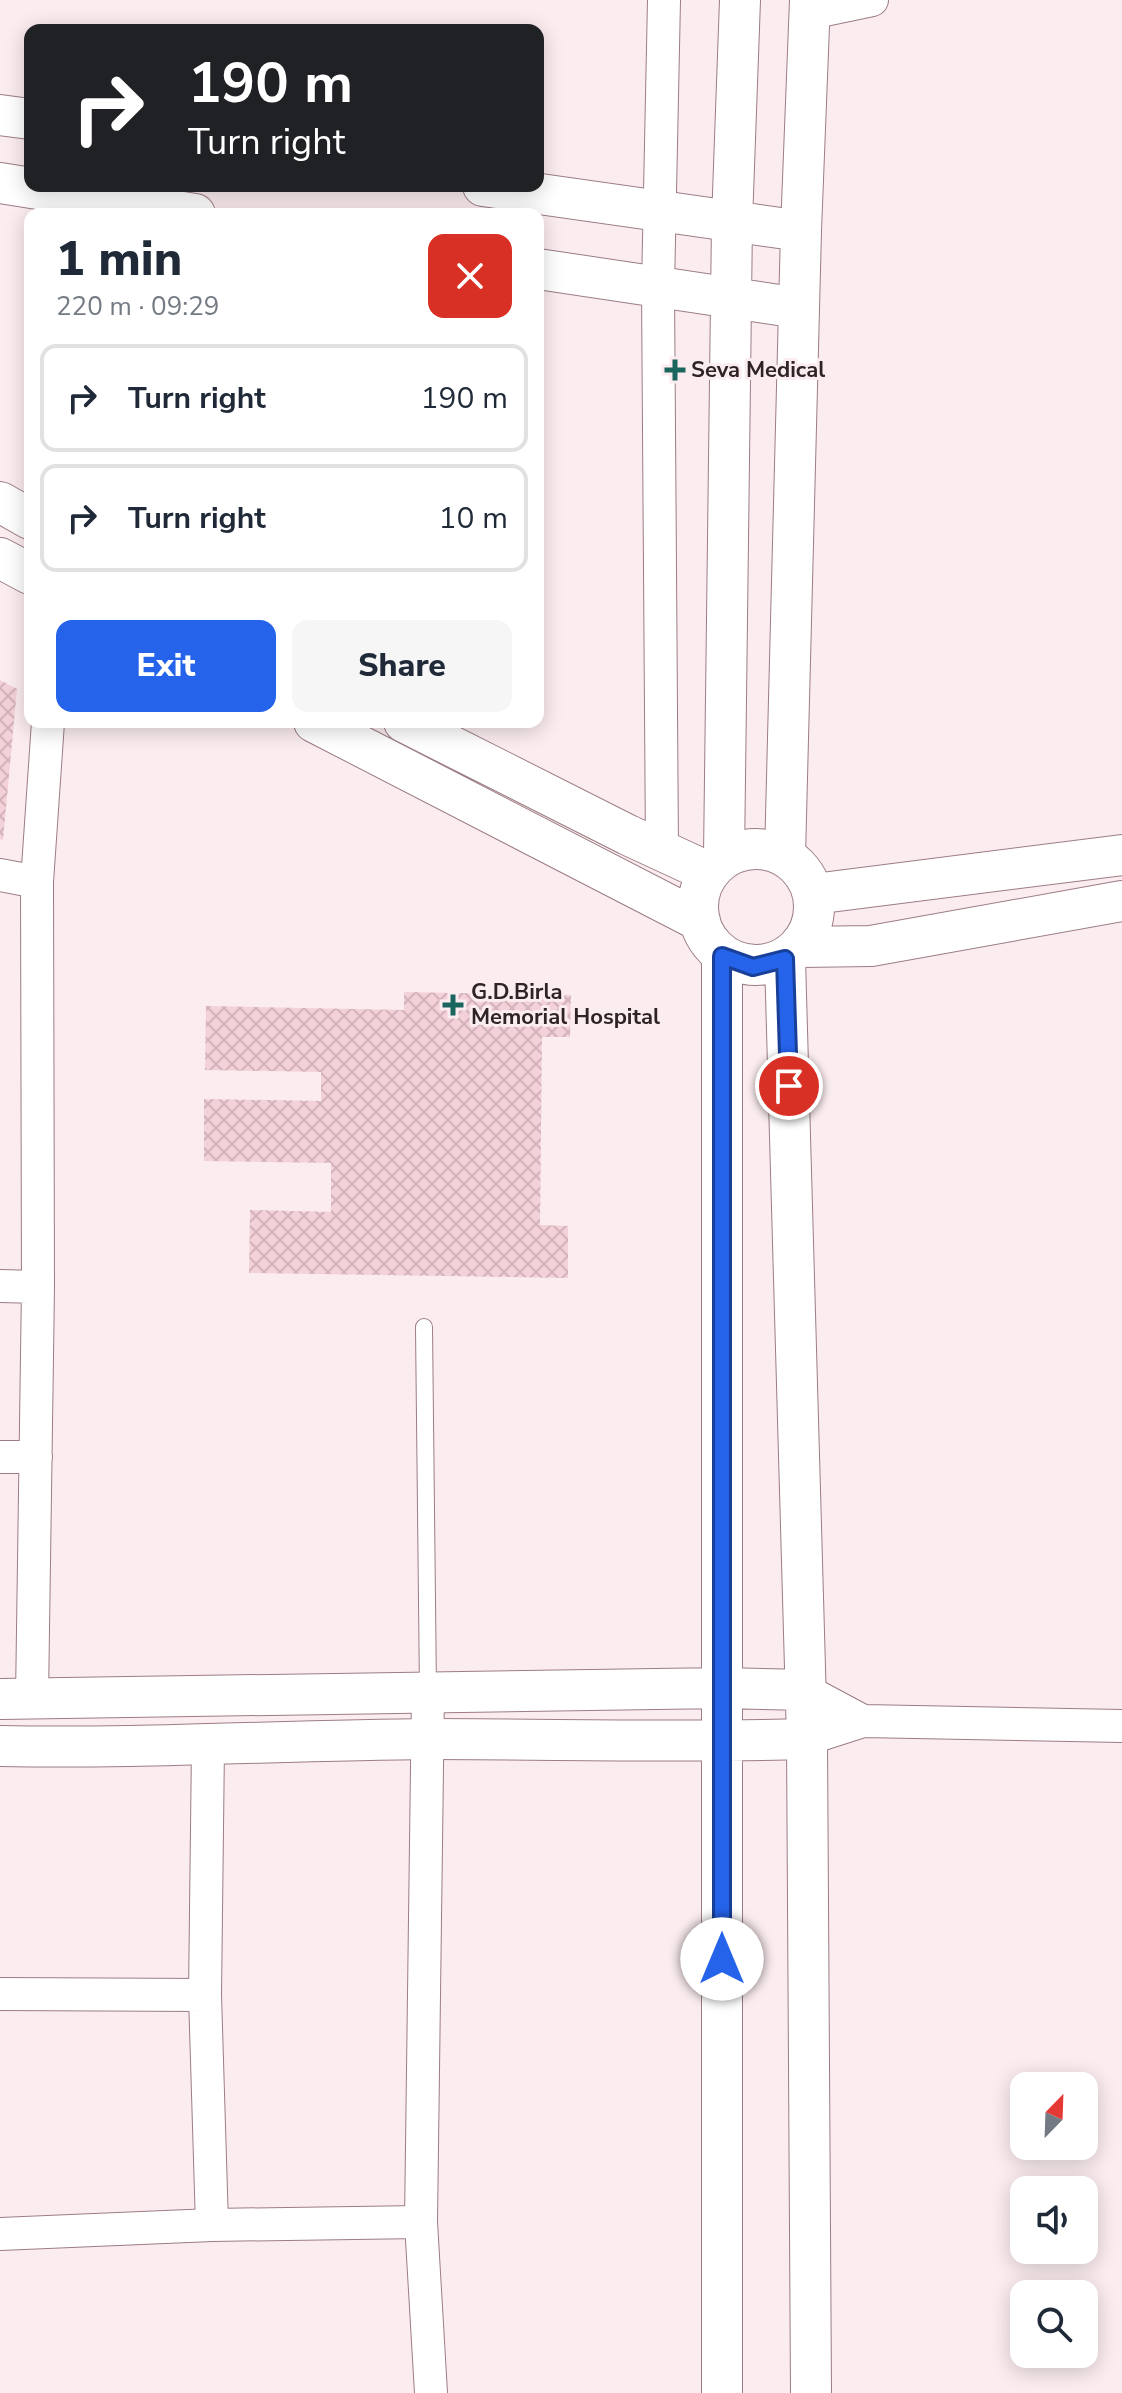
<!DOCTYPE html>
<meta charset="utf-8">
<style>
body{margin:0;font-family:"Nunito Sans",sans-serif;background:#f6f6f7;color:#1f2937;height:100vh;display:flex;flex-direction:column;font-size:30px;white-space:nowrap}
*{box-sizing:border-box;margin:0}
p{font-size:26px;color:#747a83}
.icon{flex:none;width:44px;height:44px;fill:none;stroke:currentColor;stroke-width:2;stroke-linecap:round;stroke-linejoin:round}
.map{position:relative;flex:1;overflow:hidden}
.details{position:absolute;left:24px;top:208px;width:520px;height:520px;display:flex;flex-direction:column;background:#fff;border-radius:16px;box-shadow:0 4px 20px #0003}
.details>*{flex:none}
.banner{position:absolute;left:24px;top:24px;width:520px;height:168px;border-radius:16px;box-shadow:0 4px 20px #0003;background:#202124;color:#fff;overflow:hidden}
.needle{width:52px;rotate:23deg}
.tools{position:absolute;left:1010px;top:2072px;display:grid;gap:16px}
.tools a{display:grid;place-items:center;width:88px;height:88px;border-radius:16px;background:#fff;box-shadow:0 4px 20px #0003;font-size:40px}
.pin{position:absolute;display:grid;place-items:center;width:68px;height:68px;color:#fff;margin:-34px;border:4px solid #fff;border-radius:50%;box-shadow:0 2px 8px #0007}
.me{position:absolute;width:88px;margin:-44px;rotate:0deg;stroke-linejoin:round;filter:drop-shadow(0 0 6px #0008)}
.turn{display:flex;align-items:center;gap:28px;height:168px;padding:0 32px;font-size:36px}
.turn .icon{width:104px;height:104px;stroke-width:2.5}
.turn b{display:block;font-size:56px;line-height:68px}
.round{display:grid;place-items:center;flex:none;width:84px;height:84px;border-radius:16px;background:#f6f6f7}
.summary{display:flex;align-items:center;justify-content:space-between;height:136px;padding:0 32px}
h1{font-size:48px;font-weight:800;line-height:60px}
.action{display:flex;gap:16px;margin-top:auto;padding:16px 32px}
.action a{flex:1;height:92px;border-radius:16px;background:#2563eb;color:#fff;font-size:32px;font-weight:800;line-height:92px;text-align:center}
.action a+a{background:#f6f6f7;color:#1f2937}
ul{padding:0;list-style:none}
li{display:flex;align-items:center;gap:24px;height:108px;margin:0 16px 12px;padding:0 16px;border:4px solid #e0e1e3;border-radius:16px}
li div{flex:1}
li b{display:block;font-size:30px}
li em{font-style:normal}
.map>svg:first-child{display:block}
</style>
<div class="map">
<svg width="1122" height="2393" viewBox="0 0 1122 2393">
<defs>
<pattern id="building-cross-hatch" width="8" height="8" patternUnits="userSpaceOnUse" patternTransform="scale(2)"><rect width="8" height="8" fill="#f4d1d8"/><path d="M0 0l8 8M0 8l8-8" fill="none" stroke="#d2b3b9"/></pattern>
</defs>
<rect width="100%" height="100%" fill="#fbecef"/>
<path fill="url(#building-cross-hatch)" d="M0,680L17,689L3,840L0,839Z
M404,992L571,995L570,1037H542L540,1225L568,1226V1278L249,1273L250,1210L331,1212V1163L204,1161V1099L321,1101V1072L205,1070L206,1006L404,1010Z"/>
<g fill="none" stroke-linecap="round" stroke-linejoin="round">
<defs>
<path id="service" d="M424,1327L428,1692"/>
<path id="minor" d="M810,13L872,0
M662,851L658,288L664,0
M0,875L37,882
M0,1286L38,1287
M0,1457H36
M805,1690L863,1721L807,1739
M428,1692L421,2222L431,2393
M32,1699L38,1287L37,882L48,722
M863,1721L1122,1726
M0,1994L205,1995L208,1745
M212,2225L421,2222
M0,2234L212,2225L205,1995"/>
<path id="tertiary" d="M0,115L30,119
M0,183L195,214
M483,186L801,231
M538,269L799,308
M0,502L30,519
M0,558L30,574
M314,722L700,921
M404,722L628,835L708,872
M698 907a58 58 0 1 1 116 0a58 58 0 1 1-116 0Z
M785,856L801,231L810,0
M724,857L732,222L740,0
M814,894L1122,855
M801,947L871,946L1122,901
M722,956V2393
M785,959L807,1739L811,2393
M0,1699L722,1688L805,1690
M0,1746C144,1749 287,1740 431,1739C556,1739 681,1743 807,1739"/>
</defs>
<use href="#service" stroke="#9c7d83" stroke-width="18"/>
<use href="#minor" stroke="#9c7d83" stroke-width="34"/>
<use href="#tertiary" stroke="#9c7d83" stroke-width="42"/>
<use href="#service" stroke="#fff" stroke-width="16"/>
<use href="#minor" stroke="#fff" stroke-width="32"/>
<use href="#tertiary" stroke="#fff" stroke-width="40"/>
</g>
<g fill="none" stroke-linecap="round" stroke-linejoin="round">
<defs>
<path id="route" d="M722,1959V956L753,967L785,959L789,1086"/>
</defs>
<use href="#route" stroke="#184099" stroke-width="20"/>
<use href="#route" stroke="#2563eb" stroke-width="14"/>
</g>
<g fill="#1a655d" stroke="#fbecef" stroke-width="3">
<path d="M671 358h8v8h8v8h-8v8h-8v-8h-8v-8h8z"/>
<path d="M449 993h8v8h8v8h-8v8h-8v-8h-8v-8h8z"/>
</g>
<g text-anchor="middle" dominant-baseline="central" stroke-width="6" stroke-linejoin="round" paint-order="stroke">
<g font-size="22" font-weight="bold" fill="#2f2325" stroke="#fbecef" text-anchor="start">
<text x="691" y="370">Seva Medical</text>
<text x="471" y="992">G.D.Birla<tspan x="471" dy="25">Memorial Hospital</tspan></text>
</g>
</g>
</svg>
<div class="tools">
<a><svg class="needle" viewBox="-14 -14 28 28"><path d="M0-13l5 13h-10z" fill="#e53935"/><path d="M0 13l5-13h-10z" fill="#747a83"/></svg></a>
<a><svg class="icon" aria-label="sound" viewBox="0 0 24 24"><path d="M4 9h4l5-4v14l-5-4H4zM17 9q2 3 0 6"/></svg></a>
<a><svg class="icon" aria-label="search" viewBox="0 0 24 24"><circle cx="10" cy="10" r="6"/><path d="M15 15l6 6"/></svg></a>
</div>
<div class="pin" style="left:789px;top:1086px;background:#d93025"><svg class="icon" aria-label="arrive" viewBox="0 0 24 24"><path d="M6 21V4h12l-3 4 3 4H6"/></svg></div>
<svg class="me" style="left:722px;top:1959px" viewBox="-20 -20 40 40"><circle r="19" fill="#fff"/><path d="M0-13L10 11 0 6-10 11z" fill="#2563eb"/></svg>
<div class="banner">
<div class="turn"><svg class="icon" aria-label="right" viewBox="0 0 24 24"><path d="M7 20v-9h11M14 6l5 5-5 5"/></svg><div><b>190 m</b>Turn right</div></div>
</div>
<section class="details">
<div class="summary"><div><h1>1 min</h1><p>220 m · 09:29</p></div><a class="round" style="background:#d93025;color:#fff"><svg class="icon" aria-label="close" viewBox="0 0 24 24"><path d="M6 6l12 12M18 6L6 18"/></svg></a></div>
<ul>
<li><svg class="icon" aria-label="right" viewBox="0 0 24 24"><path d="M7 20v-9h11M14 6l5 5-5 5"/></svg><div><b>Turn right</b></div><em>190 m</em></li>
<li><svg class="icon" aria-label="right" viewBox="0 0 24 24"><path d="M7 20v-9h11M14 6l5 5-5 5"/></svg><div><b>Turn right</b></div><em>10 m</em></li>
</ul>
<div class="action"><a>Exit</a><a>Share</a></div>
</section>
</div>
